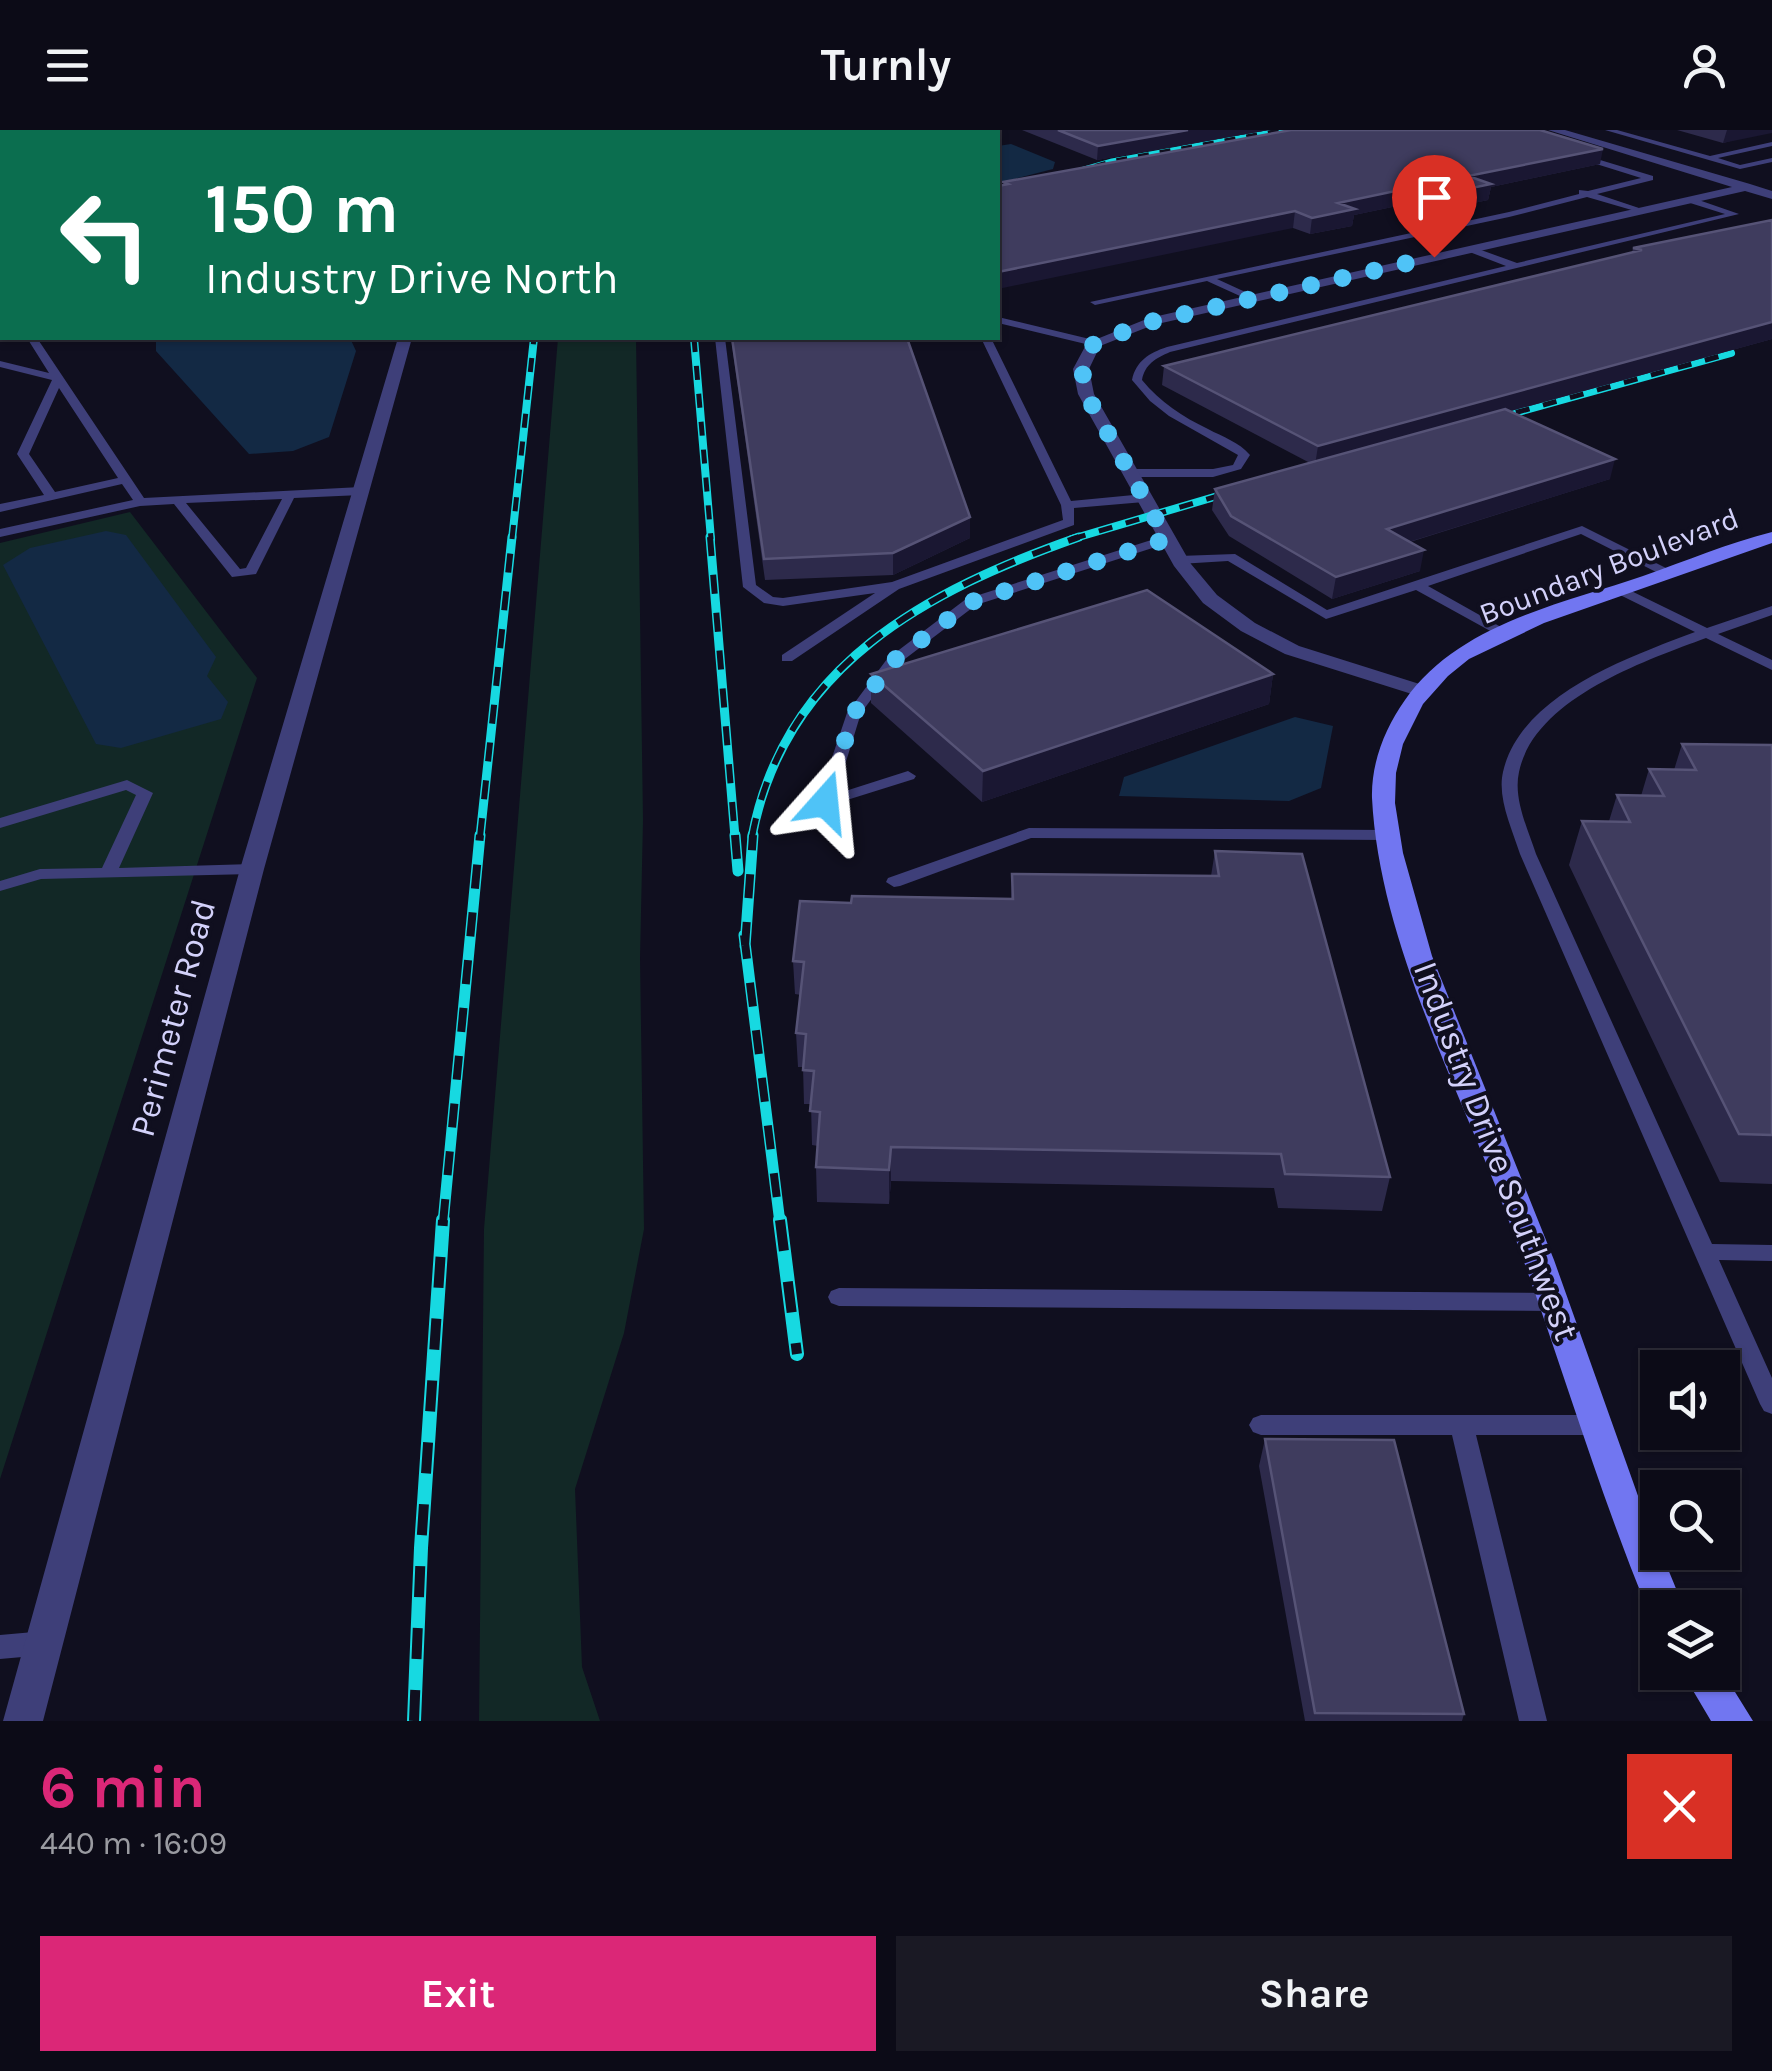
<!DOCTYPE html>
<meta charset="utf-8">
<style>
body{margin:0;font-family:Karla,sans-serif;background:#1a1924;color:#f1f3f6;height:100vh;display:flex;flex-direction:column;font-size:38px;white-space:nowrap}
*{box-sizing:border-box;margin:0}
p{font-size:32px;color:#9a9ba1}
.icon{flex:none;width:55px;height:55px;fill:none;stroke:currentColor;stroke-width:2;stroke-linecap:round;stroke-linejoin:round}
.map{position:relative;height:1591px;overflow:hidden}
.drawer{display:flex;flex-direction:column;background:#0c0b17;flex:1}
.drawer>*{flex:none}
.banner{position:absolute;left:0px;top:0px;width:1000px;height:210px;box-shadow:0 2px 8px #0004,0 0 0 2px #2c2b36;background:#0b6e4f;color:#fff;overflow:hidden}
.tools{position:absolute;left:1640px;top:1220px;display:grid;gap:20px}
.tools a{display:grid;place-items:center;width:100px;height:100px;border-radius:0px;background:#0c0b17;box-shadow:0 2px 8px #0004,0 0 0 2px #2c2b36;font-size:50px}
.pin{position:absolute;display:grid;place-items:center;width:85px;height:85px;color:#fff;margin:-102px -42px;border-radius:50% 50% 50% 0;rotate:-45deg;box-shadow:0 0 10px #0007}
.pin .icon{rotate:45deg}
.me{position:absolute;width:110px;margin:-55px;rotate:18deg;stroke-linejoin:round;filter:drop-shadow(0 0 8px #0008)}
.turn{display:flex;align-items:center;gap:35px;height:210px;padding:0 40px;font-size:45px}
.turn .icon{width:130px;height:130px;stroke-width:2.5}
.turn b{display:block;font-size:70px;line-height:85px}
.round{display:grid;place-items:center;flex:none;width:105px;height:105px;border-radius:0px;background:#1a1924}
.summary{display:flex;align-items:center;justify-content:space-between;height:170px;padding:0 40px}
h1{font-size:60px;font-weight:700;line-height:75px;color:#db2777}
.primary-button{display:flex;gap:20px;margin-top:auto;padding:20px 40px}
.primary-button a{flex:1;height:115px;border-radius:0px;background:#db2777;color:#fff;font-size:40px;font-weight:700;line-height:115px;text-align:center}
.primary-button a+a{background:#1a1924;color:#f1f3f6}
header{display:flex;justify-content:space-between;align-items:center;height:130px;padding:0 40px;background:#0c0b17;font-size:45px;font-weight:700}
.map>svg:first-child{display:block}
</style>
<header><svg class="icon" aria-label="menu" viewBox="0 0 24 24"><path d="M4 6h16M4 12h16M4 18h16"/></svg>Turnly<svg class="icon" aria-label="person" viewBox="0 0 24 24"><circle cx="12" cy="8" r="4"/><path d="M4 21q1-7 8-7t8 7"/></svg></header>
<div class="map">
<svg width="1772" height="1591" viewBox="0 0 1772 1591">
<rect width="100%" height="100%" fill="#100f1f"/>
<path fill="#122826" d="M558,208H636L643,690L640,828L644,1099L624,1203L575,1359L582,1537L600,1591H479L484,1099Z
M130,382L257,548L0,1349V413Z"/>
<path fill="#132944" d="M1011,14L1055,32L1053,39L998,53V16Z
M164,208H350L356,221L329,307L293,321L249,324L156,221V209Z
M106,401L126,405L216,527L207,546L228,572L221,589L121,618L96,614L3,435L30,418Z
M1295,587L1333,596L1321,658L1289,671L1119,666L1124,647Z"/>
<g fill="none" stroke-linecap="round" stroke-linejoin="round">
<path fill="#3e3f79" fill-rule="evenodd" d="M165,0H173L175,2H167Z
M408,0H418L420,2H411Z
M873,0H881L882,2H875Z
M1605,0H1617L1710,26L1772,12V16L1718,28L1740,35L1772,28V32L1740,39Z
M1577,23L1653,46V50L1597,64L1642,79V83L1587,67L1509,87L1217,149L1254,166V170L1251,171L1207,151L1095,175L1090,172L1509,82L1579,64V60L1588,61L1641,48L1574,27Z
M0,34H2V39H0Z
M0,54H2V61H0Z
M1690,67L1739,84L1170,222C1156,228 1145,234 1142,250C1160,272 1183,287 1208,299C1223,307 1239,312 1250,325L1241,339L1213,347H1130L1124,343L1130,339H1213L1233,335L1238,325L1169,286L1150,271L1132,250C1136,231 1149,223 1167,217L1506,136L1467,121L1470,116L1517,133L1725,84L1687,72Z
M0,85L2,86V93H0Z
M0,155L2,156V165L0,164Z
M998,187L1098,211L1099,213L1094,216L998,193Z
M27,208H37L144,368L361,357L367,361L361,365L294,368L256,444L232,447L174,374L140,376L0,407V399L133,370L122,354L0,382V374L44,365L17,324L52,250L0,237V231L49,243ZM59,258L118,348L55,362L29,324ZM282,369L246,438L240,439L186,373Z
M715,208H725L756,455L773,467L783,468L892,452L1063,390L1061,375L981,208H991L1071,371L1144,364L1150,368L1144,372L1074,378V395L899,459L792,531H782V525L875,463L783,476L764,473L743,457Z
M1582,396L1676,443L1674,446H1664L1581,404L1428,456L1508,501L1510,504L1503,508L1416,460L1326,489L1228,431L1179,434L1173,430L1179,426L1235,424L1327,480Z
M1167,405L1171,406V412L976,475L897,535L861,583L836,664L908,641L916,646L914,649L831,675H819L817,672L847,583L887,529L966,469Z
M1621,456L1707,498L1772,476V485L1718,504L1772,530V540L1706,508C1644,531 1534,569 1519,642C1513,669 1528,699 1536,724L1712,1114L1772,1115V1131L1719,1130L1772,1248V1284L1764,1281L1760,1274L1520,724C1512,699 1497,668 1503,642C1520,565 1629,527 1695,502L1616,463L1614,460Z
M127,650L153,663L119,738L252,734L260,739L252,744L41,749L0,761V751L40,739L102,738L136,665L126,660L0,698V688Z
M1029,698L1388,700L1396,705L1388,710L1031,708L900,756L894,757L886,752L888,748Z
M839,1158L1554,1163L1562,1166L1565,1172L1562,1178L1554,1181L839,1176L831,1173L828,1167L831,1161Z
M1261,1285H1599L1607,1288L1611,1295L1607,1302L1599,1305H1476L1547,1591H1519L1452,1305H1261L1253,1302L1249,1295L1253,1288Z
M45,1501L54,1504L58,1513L54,1522L45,1525L0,1529V1505Z"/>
<path fill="#3e3f79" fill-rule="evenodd" d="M466,0H476V2H466Z
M1548,0H1565L1750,54L1772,61V69L1745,61L1153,195L1100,216L1089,239L1094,264L1191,434L1217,465L1255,493L1299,516L1429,557L1432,561L1422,567L1415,565L1285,524L1241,501L1203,473L1174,436L1078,264L1073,239L1087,213L1149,188L1732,57Z
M398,208H412L264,739L43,1591H3L240,739Z"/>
<path fill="#7176f1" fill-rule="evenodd" d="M1772,402V413L1544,493L1469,529L1448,546L1423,574L1403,614L1396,643L1395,673L1403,723L1432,826L1554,1130L1658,1422H1661L1684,1478H1658V1492L1647,1478C1593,1347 1555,1211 1504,1078C1455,950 1379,807 1372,668C1371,633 1385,598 1405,570C1458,494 1561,474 1643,446C1686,431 1728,413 1772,402Z
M1722,1541L1753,1591H1711L1682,1542Z"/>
<defs>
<path id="rail-far4" d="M632,0L637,2
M1074,42L1112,31L1282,0"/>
<path id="rail-far3" d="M694,208L711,409
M1489,290L1731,223
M512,409L534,208
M1072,409L1238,360"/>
<path id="rail-far2" d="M710,407L735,707
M480,707L512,407
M752,707C784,535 928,460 1079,407"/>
<path id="rail-far1" d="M735,705L738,741
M744,805L780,1093
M745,816L753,705
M443,1093L480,705"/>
<path id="rail" d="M780,1090L797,1224
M414,1591L421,1418L443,1090"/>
</defs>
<use href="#rail-far4" stroke="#17d9e1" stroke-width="5"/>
<use href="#rail-far3" stroke="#17d9e1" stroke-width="8"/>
<use href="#rail-far2" stroke="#17d9e1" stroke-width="9"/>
<use href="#rail-far1" stroke="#17d9e1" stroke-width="11"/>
<use href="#rail" stroke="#17d9e1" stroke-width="14"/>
<use href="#rail-far4" stroke="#100f1f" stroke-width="4" stroke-dasharray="11" stroke-linecap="butt"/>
<use href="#rail-far3" stroke="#100f1f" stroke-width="5" stroke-dasharray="14" stroke-linecap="butt"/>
<use href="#rail-far2" stroke="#100f1f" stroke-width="6" stroke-dasharray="19" stroke-linecap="butt"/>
<use href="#rail-far1" stroke="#100f1f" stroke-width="8" stroke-dasharray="24" stroke-linecap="butt"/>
<use href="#rail" stroke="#100f1f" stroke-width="10" stroke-dasharray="31" stroke-linecap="butt"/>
</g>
<path fill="#2d2a4b" d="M200,0H399V2H203Z
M1022,0H1269L1097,30Z
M1677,0H1772L1723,13Z
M1600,34L1491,57L1488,70L1445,79L1421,71L1354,85L1352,96L1310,104L1293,98L1003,55V52Z
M1772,90V209L1511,281L1610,349L1410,412L1420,441L1332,469L1229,406L1212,380L1215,359L1310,333L1162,255L1164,236L1632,123L1633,118Z
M731,208H907L970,387V408L893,445L765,450Z
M871,544H1273L1269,574L982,672L871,573Z
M1682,614L1772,615V1054L1720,1052L1569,735L1582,691H1609L1617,665L1641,666L1649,639L1674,640Z
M1215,721L1390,1047L1382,1081L1278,1078L1274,1058L891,1051L889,1074L817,1072L816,1037L818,1016L812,1015L811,974H804L803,937H798L796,903L801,865L795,864L793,831L851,773L1011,769L1012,744L1211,746Z
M1265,1309L1464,1584L1462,1591H1305L1259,1336Z"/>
<path fill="#1a1732" d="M94,0H144V2H76Z
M376,0H399V2H360Z
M1188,0H1269L1097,30L1098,16Z
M1727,0H1772V3L1723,13Z
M1603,19L1600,34L1491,57L1488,70L1445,79L1448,63L1468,46Z
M1424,55L1421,71L1354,85L1352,96L1310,104L1312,88L1338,73Z
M1295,81L1293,98L998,159V142Z
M1772,192V209L1315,335L1318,316Z
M1615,329L1610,349L1383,420L1387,399Z
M970,387V408L893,445V423Z
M1424,420L1420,441L1332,469L1336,447Z
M1273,544L1269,574L982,672L983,641Z
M891,1017V1051L889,1074V1040Z"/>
<path fill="#3f3c5e" stroke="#565376" stroke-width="2.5" d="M0,0H94L76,2H2V7L0,5Z
M221,0H376L360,2H224Z
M688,0H832V2H688Z
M1058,0H1188L1098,16Z
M1291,0H1540L1603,19L1468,46L1491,54L1448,63L1424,55L1338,73L1355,79L1312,88L1295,81L998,142V56L1008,54L1003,52Z
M1772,90V192L1318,316L1164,236L1642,120L1633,118Z
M732,208H907L970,387L893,423L764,429Z
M1505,279L1615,329L1387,399L1424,420L1336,447L1231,386L1215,359Z
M1147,460L1273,544L983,641L871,544Z
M1682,614L1772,615V1005L1739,1004L1582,691L1630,692L1617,665L1664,666L1649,639L1696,640Z
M1215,721L1302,724L1390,1047L1285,1044L1281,1024L891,1017L889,1040L816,1037L820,982L810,981L814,941L803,940L806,904L796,903L804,832L793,831L800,771L851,773L852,766L1013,769L1012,744L1219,746Z
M1265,1309L1394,1310L1464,1584L1315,1583Z"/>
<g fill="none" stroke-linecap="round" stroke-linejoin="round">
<path stroke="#4fc3f7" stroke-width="18" stroke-dasharray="0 32.4" d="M825,672L854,583L892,532L971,472L1167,409L1086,264L1082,239L1094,213L1150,192L1434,127"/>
</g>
<g text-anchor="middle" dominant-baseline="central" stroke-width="8" stroke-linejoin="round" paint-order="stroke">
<g font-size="30" fill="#d3d1fa" stroke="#100f1f">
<text transform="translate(1609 436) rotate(-21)">Boundary Boulevard</text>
</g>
<g font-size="35" fill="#d3d1fa" stroke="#100f1f">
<text transform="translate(173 888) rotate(-75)">Perimeter Road</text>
<text transform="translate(1496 1021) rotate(69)">Industry Drive Southwest</text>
</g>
</g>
</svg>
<div class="tools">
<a><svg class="icon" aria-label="sound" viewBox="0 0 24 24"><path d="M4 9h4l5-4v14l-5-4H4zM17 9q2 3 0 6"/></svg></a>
<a><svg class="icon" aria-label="search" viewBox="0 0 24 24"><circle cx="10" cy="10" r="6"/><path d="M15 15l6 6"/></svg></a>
<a><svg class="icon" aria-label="layers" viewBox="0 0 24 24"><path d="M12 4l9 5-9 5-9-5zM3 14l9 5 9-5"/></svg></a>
</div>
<div class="pin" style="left:1434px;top:127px;background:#d93025"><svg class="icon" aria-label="arrive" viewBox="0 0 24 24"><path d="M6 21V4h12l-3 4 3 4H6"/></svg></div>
<svg class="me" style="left:825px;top:672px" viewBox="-20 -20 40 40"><path d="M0-17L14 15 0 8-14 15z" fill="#4fc3f7" stroke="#fff" stroke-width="4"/></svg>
<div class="banner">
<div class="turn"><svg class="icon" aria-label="left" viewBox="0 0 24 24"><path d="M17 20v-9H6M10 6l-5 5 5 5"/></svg><div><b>150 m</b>Industry Drive North</div></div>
</div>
</div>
<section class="drawer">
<div class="summary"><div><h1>6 min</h1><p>440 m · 16:09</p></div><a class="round" style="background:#d93025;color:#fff"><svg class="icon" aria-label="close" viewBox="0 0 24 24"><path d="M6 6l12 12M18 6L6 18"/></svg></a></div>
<div class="primary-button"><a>Exit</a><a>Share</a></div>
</section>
